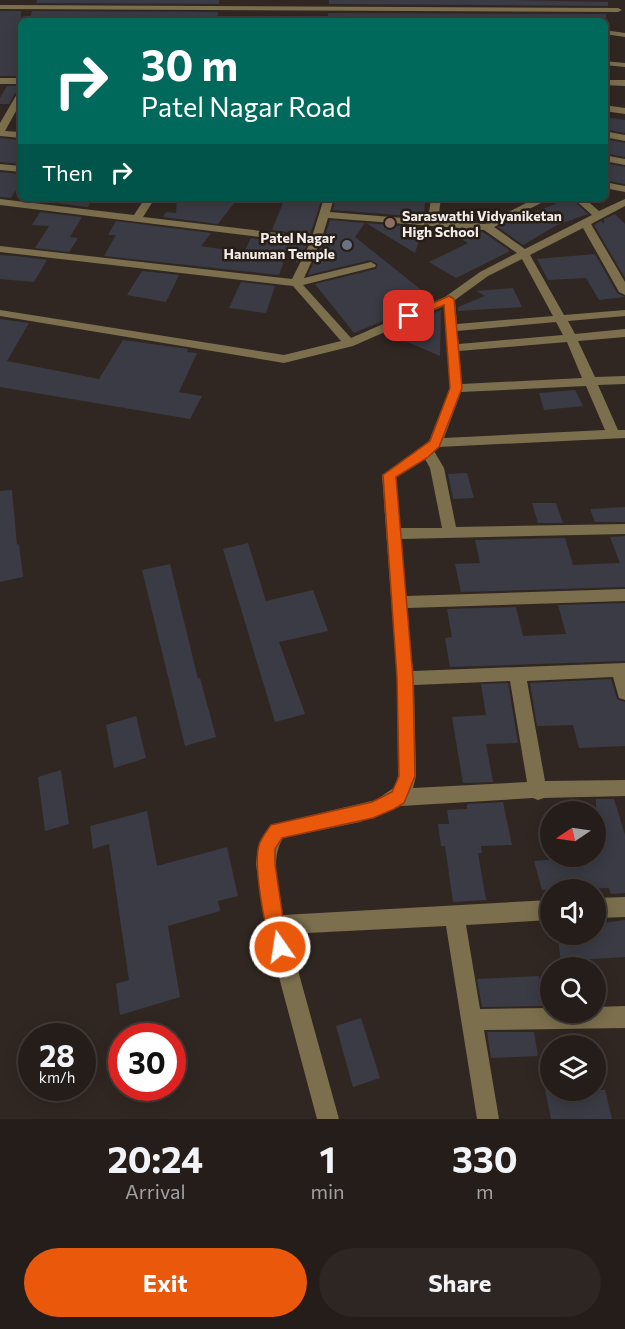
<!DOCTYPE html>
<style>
body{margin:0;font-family:Commissioner,sans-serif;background:#2d2623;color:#f1f3f6;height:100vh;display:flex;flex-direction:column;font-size:22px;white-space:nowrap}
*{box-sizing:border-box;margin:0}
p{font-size:20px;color:#a3a2a2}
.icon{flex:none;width:33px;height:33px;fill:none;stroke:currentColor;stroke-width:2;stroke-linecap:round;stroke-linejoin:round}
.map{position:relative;height:1119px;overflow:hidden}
.sheet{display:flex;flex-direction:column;background:#251d1a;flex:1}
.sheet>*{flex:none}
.guide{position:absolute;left:18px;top:18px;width:590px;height:183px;border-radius:9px;box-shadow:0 3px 15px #0003,0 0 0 2px #423b39;background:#00695c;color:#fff;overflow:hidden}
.needle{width:39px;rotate:257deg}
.fabs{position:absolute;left:540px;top:801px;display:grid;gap:12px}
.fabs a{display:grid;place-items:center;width:66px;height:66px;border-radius:50%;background:#251d1a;box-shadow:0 3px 15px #0003,0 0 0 2px #423b39;font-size:30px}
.speed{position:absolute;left:18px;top:1023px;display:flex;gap:12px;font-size:30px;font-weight:700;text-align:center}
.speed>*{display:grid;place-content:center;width:78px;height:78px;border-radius:50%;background:#251d1a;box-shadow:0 3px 15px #0003,0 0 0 2px #423b39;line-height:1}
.speed small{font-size:15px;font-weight:400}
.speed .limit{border:9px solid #d22;background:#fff;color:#111}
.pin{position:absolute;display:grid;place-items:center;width:51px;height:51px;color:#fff;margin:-26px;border-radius:12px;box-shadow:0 3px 9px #0006}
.me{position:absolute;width:66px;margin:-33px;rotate:347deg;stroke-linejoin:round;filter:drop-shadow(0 0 4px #0008)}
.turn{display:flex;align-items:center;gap:21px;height:126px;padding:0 24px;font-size:27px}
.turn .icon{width:78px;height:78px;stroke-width:2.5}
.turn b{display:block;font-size:42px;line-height:51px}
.then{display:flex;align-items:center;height:57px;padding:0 24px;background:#0003;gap:12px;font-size:22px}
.eta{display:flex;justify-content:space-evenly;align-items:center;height:102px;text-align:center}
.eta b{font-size:36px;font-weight:700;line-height:42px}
.button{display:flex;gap:12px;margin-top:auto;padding:12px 24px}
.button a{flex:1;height:69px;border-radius:36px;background:#ea580c;color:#fff;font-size:24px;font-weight:700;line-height:69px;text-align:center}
.button a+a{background:#2d2623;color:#f1f3f6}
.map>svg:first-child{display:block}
</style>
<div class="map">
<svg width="625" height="1119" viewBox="0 0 625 1119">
<rect width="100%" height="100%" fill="#312722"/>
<path fill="#3b3b45" d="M37,0H219V4L36,3Z
M329,0H513L608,2V6L329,4Z
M0,11H21V76H0Z
M32,11L218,12L217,21H171V19H142V17L107,18L106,21H59L60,17L30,18Z
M328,13L606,14V20L353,21L352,16H328Z
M7,86H21V89L15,93L9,104H0V98Z
M604,117L625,120V133L604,129Z
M0,138L21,140V164L0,162Z
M604,139L625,143V157L604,153Z
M604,163L625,167V184L604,180Z
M0,172L21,174V182L11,198L0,197Z
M49,198H93L88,207L47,202Z
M177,198H238L218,224L163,217L166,212L176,213Z
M285,198H322L310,235L272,230Z
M336,198L425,201L424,217L333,210Z
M550,198H571L588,214L557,225L523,245L498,227L519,217L556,204Z
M40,212L82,217L70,237L78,238L69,252L35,248L49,226L32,225Z
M615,214L625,224V278L594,225L601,221L604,224V219Z
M330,220L365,223L355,237L425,293L422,294H427L433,300L354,333L315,284L376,269L378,264L370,260L308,275L323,242Z
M116,221L211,233L201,246L206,247L244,252L251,238L307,245L297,263L288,251L279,275L104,256L116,235H108Z
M366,223L423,228L415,253Z
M458,230L474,232V233L483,232L510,251L456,278L429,262L468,243L457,237Z
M595,254L617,293L625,297L599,300L586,278L548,280L537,259Z
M0,255L15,256L47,260L34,282L0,279Z
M142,271L179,275L166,302L127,295Z
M241,282L275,286L266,313L229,308Z
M513,288L522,307L458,311V307L485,296L476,291Z
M441,310L440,356L387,333Z
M0,319L29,323L7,361L99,379L123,340L188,349L187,352L197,353L179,392L202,396L190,419L0,387Z
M575,390L583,406L544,410L539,393Z
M467,473L474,498L453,499L448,474Z
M12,490L17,545L19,544L23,577L0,582V491Z
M532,503H556L563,523H538Z
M625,507V522H595L590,509Z
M625,536V587L461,592L455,564L480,563L475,540L565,538L573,565L620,563L610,537Z
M248,543L266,601L313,590L328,631L279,642L305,714L275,722L223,549Z
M170,564L198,679L200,678L216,737L185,746L142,570Z
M625,603V661L450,667L445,638L452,637L447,609L516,607L523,636L566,634L558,605Z
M611,679L617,699L625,702V746L579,748L573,725L537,726L530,683Z
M508,683L518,743L486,744L493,782L463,783L452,717L486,715L481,684Z
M136,716L146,758L114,768L106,725Z
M61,770L69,824L45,831L38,777Z
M596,799H614L625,835V893L611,894L609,888L542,890L534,861L596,856Z
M503,802L512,845L481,846L482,853H478L486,900L453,902L445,846H441L438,824H449L447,810L467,809V804Z
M147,811L157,866L227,847L238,896L218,901L220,911L168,926L180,997L120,1015L116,984L129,980L109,844L93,849L90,826Z
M625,920V957L561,961L557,934H596V924Z
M539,976L545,1006L482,1007L477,979Z
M361,1018L380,1078L353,1087L336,1026Z
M487,1032H534L538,1056L491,1058Z
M545,1090H605L612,1119H551Z"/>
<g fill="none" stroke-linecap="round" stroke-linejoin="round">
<path fill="#7b6f4d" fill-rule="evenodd" d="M0,5L618,8L622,10L618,12L0,9Z
M604,30L625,33V37L604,34Z
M604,61L625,63V67L604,65Z
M0,78H21V84H0Z
M604,80H625V86L604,85Z
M21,91V102L5,131L21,132V138L0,136V123L17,94Z
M604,105L625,108V114L604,111Z
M604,131L625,135V141L604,137Z
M604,155L625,159V165L604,161Z
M0,164L21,166V172L0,170Z
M604,182L625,186V192L604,188Z
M145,198H155L143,217L312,237L324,198H334L330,212L428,220L431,198H441L438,220L485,224L526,203L487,201L482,198H543V202L494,227L525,249L592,215L573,198H584L599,211L625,199V206L591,224L625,282V295L619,292L583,228L530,255L564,315L625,310V316L568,321L575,334L625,329V337L578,341L595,377L625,376V384L598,385L618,430H625V438L438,447L434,451L444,468L456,527L625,524V534L401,539L406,596L625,589V601L407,608L413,671L625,663V700L619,698L613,677L527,681L545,781L625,780V796L544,798L538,800L533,798L401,806L360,822L283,838C269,861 280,890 283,915L550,900V920L466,925L480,1009L550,1008V1012H596V1007L625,1006V1028L484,1030L499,1119H477L446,926L288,934L339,1119H317L265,925L256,864L258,847L270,825L376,800L395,787L398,776L397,678L382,475L429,441L450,388L444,306L353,346L284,363L0,316V310L284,355L341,341L293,286L0,252V246L292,279L310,243L0,205V199L134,215ZM328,218L484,230L517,253L480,272L445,297L351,338L303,285L375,267L376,265L371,262L304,278L321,241ZM522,259L553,316L457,324L455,300L488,276ZM556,322L563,335L459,344L457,331ZM567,342L582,378L462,384L459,351ZM586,386L605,430L444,438L461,392ZM425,459L430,468L442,528H400L396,477ZM510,681L527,782L413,788L416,776L414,685Z
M625,897V917L596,918V898Z"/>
</g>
<path fill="#ea580c" stroke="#983908" stroke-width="1.5" d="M449,296L454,299L462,388L439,447L427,458L396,477L413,678L415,776L404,803L394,809L373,818L282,838L275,849V864L284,925L290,947L287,953L280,956L274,953C265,932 253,866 259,845C261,838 267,831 271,825L372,802L392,792L399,776L397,678L383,475L430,441L450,388L444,305L413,319H405L404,316Z"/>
<circle fill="#8d6e63" stroke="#271e18" stroke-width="2" cx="390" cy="223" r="6"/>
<circle fill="#6b7280" stroke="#271e18" stroke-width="2" cx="347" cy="245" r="6"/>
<g text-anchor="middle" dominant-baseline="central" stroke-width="5" stroke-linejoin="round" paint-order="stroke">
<g font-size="14" font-weight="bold" fill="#f4ede9" stroke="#271e18" text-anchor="start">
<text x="402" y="215">Saraswathi Vidyaniketan<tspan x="402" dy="16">High School</tspan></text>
<text x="335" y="237" text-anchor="end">Patel Nagar<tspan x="335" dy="16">Hanuman Temple</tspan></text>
</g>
</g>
</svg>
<div class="fabs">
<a><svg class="needle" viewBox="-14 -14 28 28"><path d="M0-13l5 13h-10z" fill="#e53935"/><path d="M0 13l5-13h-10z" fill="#a3a2a2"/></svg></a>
<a><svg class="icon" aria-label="sound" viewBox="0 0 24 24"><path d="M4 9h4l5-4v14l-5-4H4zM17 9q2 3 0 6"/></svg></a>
<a><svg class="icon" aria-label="search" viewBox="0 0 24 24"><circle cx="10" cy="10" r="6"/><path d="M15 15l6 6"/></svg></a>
<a><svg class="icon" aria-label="layers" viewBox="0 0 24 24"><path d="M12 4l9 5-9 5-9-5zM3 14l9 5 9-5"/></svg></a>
</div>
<div class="speed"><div>28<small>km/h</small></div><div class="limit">30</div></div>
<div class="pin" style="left:409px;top:316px;background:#d93025"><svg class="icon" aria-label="arrive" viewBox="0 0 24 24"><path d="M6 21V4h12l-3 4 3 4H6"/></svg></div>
<svg class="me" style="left:280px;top:947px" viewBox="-20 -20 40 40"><circle r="17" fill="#ea580c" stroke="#fff" stroke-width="3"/><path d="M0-11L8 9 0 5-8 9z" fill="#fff"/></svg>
<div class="guide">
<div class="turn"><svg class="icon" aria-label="right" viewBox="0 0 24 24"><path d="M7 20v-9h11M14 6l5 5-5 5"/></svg><div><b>30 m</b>Patel Nagar Road</div></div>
<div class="then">Then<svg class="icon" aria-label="right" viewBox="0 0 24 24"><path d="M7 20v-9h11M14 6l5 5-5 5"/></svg></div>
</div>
</div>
<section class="sheet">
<div class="eta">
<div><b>20:24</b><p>Arrival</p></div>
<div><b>1</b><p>min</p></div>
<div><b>330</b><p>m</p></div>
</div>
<div class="button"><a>Exit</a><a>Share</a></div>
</section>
